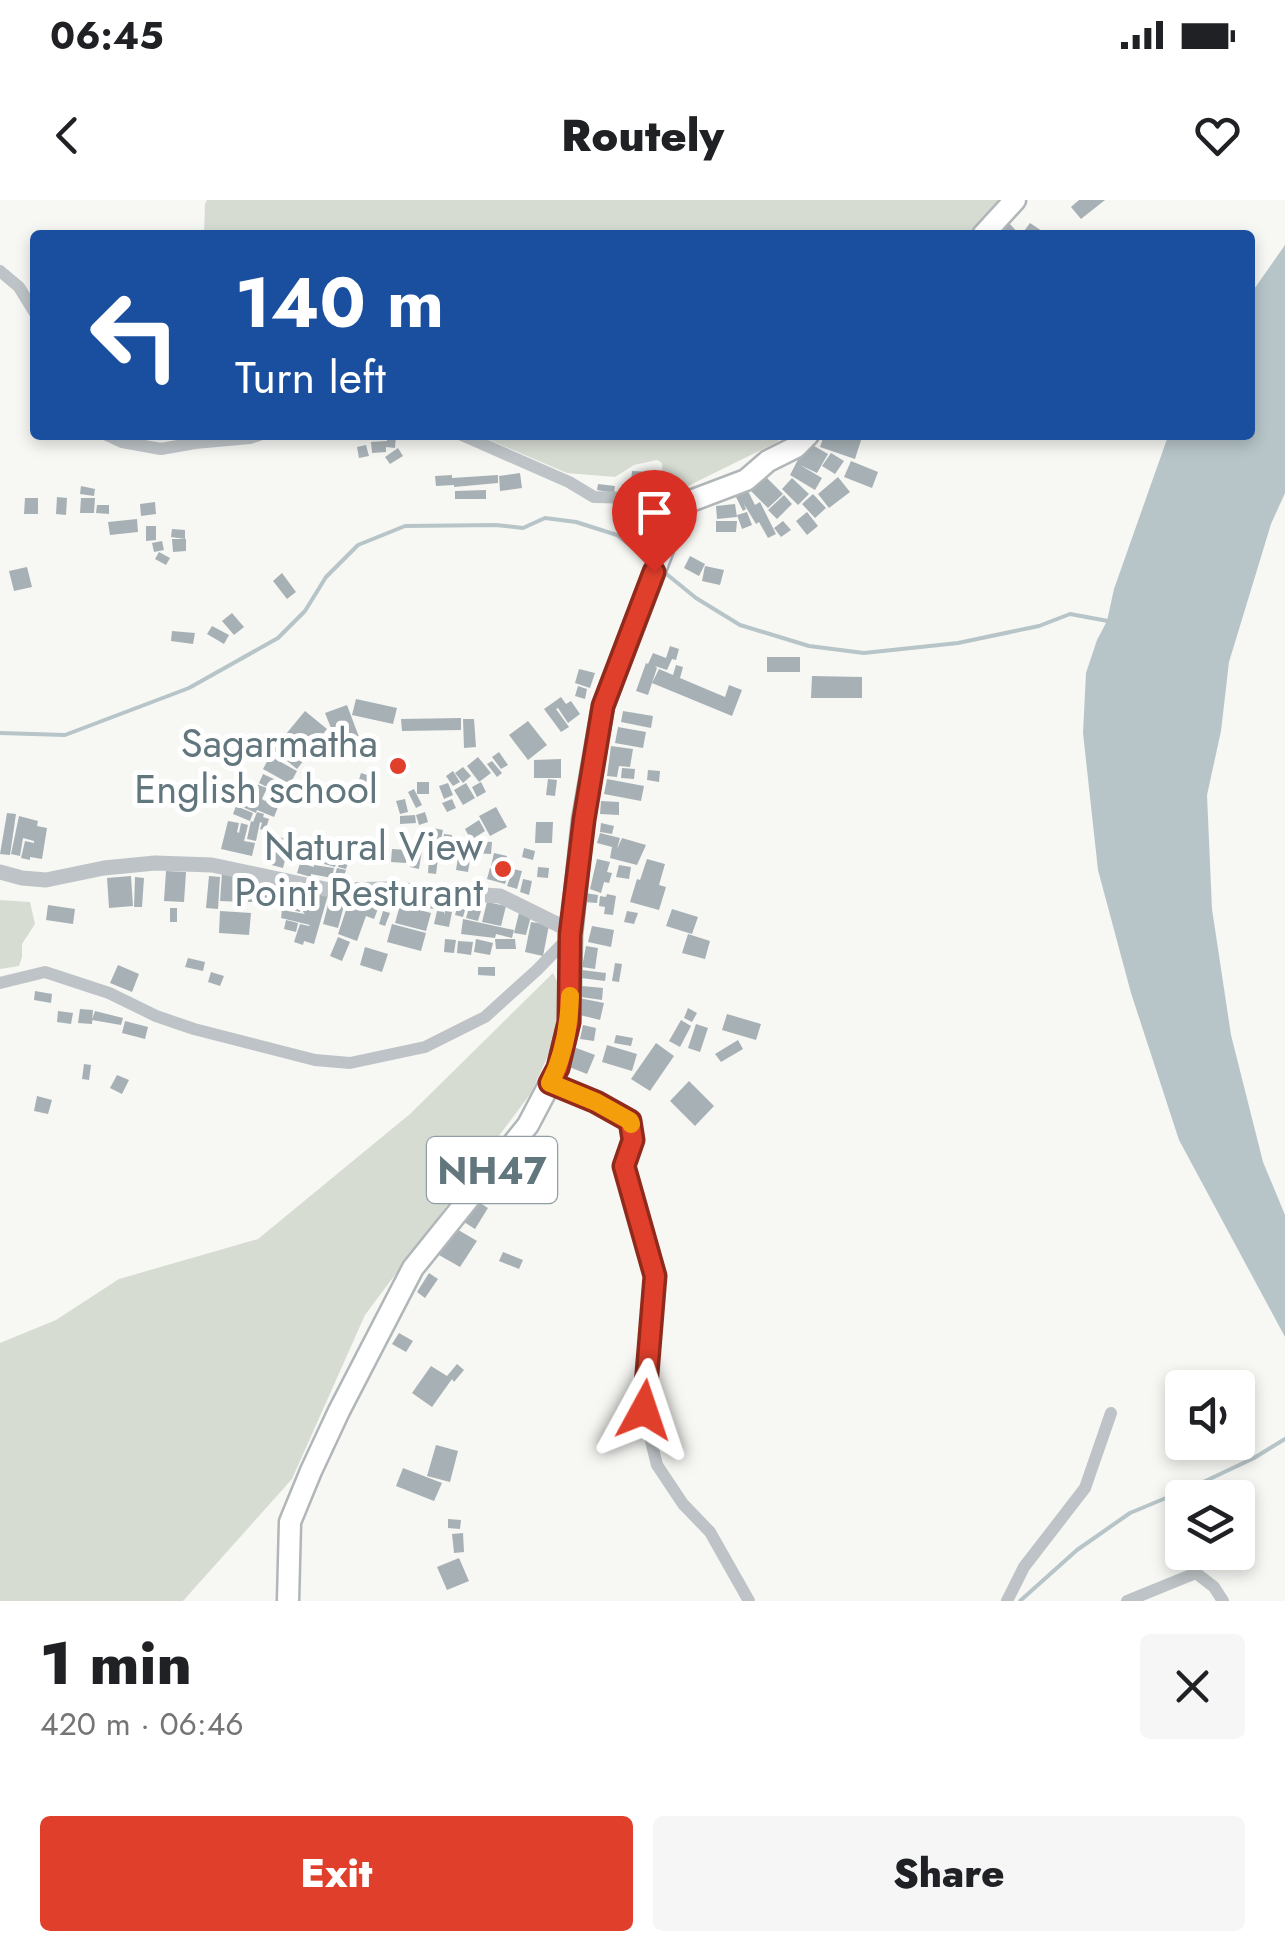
<!DOCTYPE html>
<meta charset="utf-8">
<style>
body{margin:0;font-family:Jost,sans-serif;background:#f6f6f6;color:#202124;height:100vh;display:flex;flex-direction:column;font-size:38px;white-space:nowrap}
*{box-sizing:border-box;margin:0}
p{font-size:32px;color:#757577}
.icon{flex:none;width:55px;height:55px;fill:none;stroke:currentColor;stroke-width:2;stroke-linecap:round;stroke-linejoin:round}
.map{position:relative;height:1401px;overflow:hidden}
.panel{display:flex;flex-direction:column;background:#fff;flex:1}
.panel>*{flex:none}
.guide{position:absolute;left:30px;top:30px;width:1225px;height:210px;border-radius:10px;box-shadow:0 5px 15px #0003;background:#1a4fa0;color:#fff;overflow:hidden}
.buttons{position:absolute;left:1165px;top:1170px;display:grid;gap:20px}
.buttons a{display:grid;place-items:center;width:90px;height:90px;border-radius:10px;background:#fff;box-shadow:0 5px 15px #0003;font-size:50px}
.pin{position:absolute;display:grid;place-items:center;width:85px;height:85px;color:#fff;margin:-102px -42px;border-radius:50% 50% 50% 0;rotate:-45deg;box-shadow:0 0 10px #0007}
.pin .icon{rotate:45deg}
.me{position:absolute;width:110px;margin:-55px;rotate:5deg;stroke-linejoin:round;filter:drop-shadow(0 0 8px #0008)}
.turn{display:flex;align-items:center;gap:35px;height:210px;padding:0 40px;font-size:45px}
.turn .icon{width:130px;height:130px;stroke-width:2.5}
.turn b{display:block;font-size:70px;line-height:85px}
.round{display:grid;place-items:center;flex:none;width:105px;height:105px;border-radius:10px;background:#f6f6f6}
.summary{display:flex;align-items:center;justify-content:space-between;height:170px;padding:0 40px}
h1{font-size:60px;font-weight:800;line-height:75px}
.cta{display:flex;gap:20px;margin-top:auto;padding:20px 40px}
.cta a{flex:1;height:115px;border-radius:10px;background:#e0402b;color:#fff;font-size:40px;font-weight:800;line-height:115px;text-align:center}
.cta a+a{background:#f6f6f6;color:#202124}
.status{display:flex;justify-content:space-between;align-items:center;height:70px;padding:0 50px;background:#fff;direction:ltr}
.status svg{height:28px;fill:currentColor}
header{display:flex;justify-content:space-between;align-items:center;height:130px;padding:0 40px;background:#fff;font-size:45px;font-weight:800}
.map>svg:first-child{display:block}
</style>
<div class="status"><b>06:45</b><svg viewBox="0 0 49 12"><path d="M0 12V9h3v3zM5 12V6h3v6zM10 12V3h3v9zM15 12V0h3v12zM26 1h20v11H26zM47 4h2v5h-2z"/></svg></div>
<header><svg class="icon" aria-label="back" viewBox="0 0 24 24"><path d="M15 5l-7 7 7 7"/></svg>Routely<svg class="icon" aria-label="heart" viewBox="0 0 24 24"><path d="M12 20l-8-8c-3-5 5-10 8-4 3-6 11-1 8 4z"/></svg></header>
<div class="map">
<svg width="1285" height="1401" viewBox="0 0 1285 1401">
<rect width="100%" height="100%" fill="#f7f7f4"/>
<path fill="#d7dcd3" d="M207,0H1002L973,35H204L205,4Z
M478,235H784L777,242L682,289L663,281L662,263L657,260L634,265L615,277L567,273Z
M0,700L30,702L35,724L22,744V757L19,766L0,769Z
M553,773L563,793L555,840L531,893L365,1115L292,1279L183,1401H0V1143L56,1120L119,1079L258,1039L410,914Z"/>
<path fill="#b7c5c8" d="M1285,45V293L1271,324L1229,462L1221,531L1207,595L1212,709L1231,835L1263,962L1285,1015V1137L1179,940L1131,793L1098,670L1083,533L1086,473L1097,440L1107,421L1114,389L1167,239L1169,235H1250V95Z"/>
<g fill="none" stroke-linecap="round" stroke-linejoin="round">
<path stroke="#b7c5c8" stroke-width="4" d="M664,372L696,398L740,425L809,446L864,453L958,443L1039,426L1070,414L1108,421
M0,533L65,535L189,488L278,438L305,411L326,377L358,345L405,326L496,325L523,328L545,318L576,322L617,335L652,363
M1020,1401L1077,1350L1130,1313L1197,1285L1254,1258L1285,1239"/>
</g>
<path fill="#a7b1b5" d="M1079,0H1105L1081,19L1071,7Z
M1009,23L1020,35H997Z
M1030,23L1048,35H1021Z
M388,235H396L395,248L386,247V252L372,253L371,242L387,241Z
M824,235H870L869,239L862,237L855,259L820,247Z
M807,242L828,254L817,273L800,265L822,278L815,290L790,275Z
M366,245L369,256L359,258L357,247Z
M398,248L403,256L390,264L385,257Z
M831,253L844,261L835,274L822,266Z
M851,261L878,272L872,288L844,277Z
M632,271L654,272L653,283L631,282Z
M520,273L522,288L500,291L499,276Z
M452,275V278L498,275V283L454,287V285L436,286L435,276Z
M764,275L783,294L768,308L749,289Z
M838,277L850,292L829,308L818,294Z
M792,278L809,294L798,305L782,289Z
M598,284L615,286L614,293L597,290Z
M622,284L641,285V295L621,293Z
M81,286L95,289L94,296L80,294Z
M486,290V299H455V291Z
M748,291L755,305L760,302L776,334L768,338L759,322L756,324L744,304L746,309L743,311L736,297Z
M813,294L826,308L815,318L802,304Z
M784,295L792,304L777,319L768,310Z
M57,297L67,298L66,315L56,314Z
M25,298H38V314H24Z
M81,298H95L94,313H80Z
M155,302L156,314L141,316L140,304Z
M735,304L737,317L717,319L716,306Z
M97,305H109V314L96,313Z
M658,309L661,318L637,325L634,316Z
M747,312L752,325L742,329L737,315Z
M807,312L818,326L807,335L796,321Z
M137,319L138,332L110,335L108,322Z
M716,321H737L736,332H716Z
M783,321L791,330L781,337L774,328Z
M146,326H156V340L146,341Z
M172,329L185,330V339L171,337Z
M172,339H186V351L173,352Z
M162,341L164,350L154,352L152,343Z
M159,352L170,358L166,365L155,359Z
M690,356L705,364L699,376L684,368Z
M705,366L724,370L720,385L702,381Z
M27,367L32,387L14,391L9,371Z
M282,373L296,392L287,399L273,381Z
M232,413L244,427L234,435L222,421Z
M212,426L229,435L224,444L207,434Z
M172,431L195,433L193,444L171,441Z
M670,446L679,449L676,460L672,459L667,470L655,466L657,468L648,495L636,491L646,463L648,464L653,453L666,458Z
M767,457H800V472H767Z
M676,465L683,467L680,478L725,497L729,485L742,490L732,516L652,483L659,469L673,475Z
M579,469L595,473L590,488L575,483Z
M812,476L862,477V498H811Z
M578,486L587,489L585,499L575,496Z
M561,497L566,504L571,501L580,514L568,523L558,508L556,509L569,527L561,532L544,509Z
M356,499L397,508L393,524L352,515Z
M347,505L362,545L341,553L325,513Z
M305,511L327,529L309,552L286,534Z
M623,511L653,516L651,528L621,522Z
M461,518V530L402,531L401,519Z
M463,519H474L476,547L464,548Z
M528,521L547,545L528,560L509,535Z
M618,527L646,532L643,548L615,543Z
M284,534L309,554L297,569L272,549Z
M611,546L633,549L630,567L619,566L617,577L607,576Z
M499,552L508,565L501,569L492,557Z
M270,556L297,571L290,584L263,569Z
M478,557L491,573L479,582L467,566Z
M561,559V578H534V560Z
M492,561L502,573L497,577L487,564Z
M463,567L471,576L463,583L455,573Z
M622,568L635,569L634,579L621,578Z
M648,570L660,571L659,582L647,580Z
M453,571L460,582L453,586L450,582L452,581L450,582L446,576Z
M361,573L379,579L375,592L357,586Z
M263,574L287,585L274,617L257,610L256,613L240,606L245,596L247,597L253,583L267,588L262,599L265,601L270,589L275,591L259,583Z
M548,579L557,580L555,596L546,595Z
M607,579L644,586L641,601L604,594Z
M417,582H429V594H417Z
M481,582L486,592L477,597L472,587Z
M448,583L453,595L444,599L439,586Z
M466,583L475,598L463,605L454,590Z
M414,589L422,605L416,608L408,592Z
M405,599L408,612L400,614L396,601Z
M452,599L456,608L447,612L442,603Z
M601,601L619,602V615L600,614Z
M236,606L253,613L250,621L233,614Z
M496,607L507,627L490,636L479,616Z
M257,612L264,614L263,617L269,619L265,631L260,629L262,623L260,622L256,641L247,639L251,621L253,622Z
M425,612L428,622L419,625L416,615Z
M7,613L16,614L10,655L0,654Z
M415,615L416,623L400,624V616Z
M19,616L38,621L37,626L47,628L42,659L30,657V660L21,658L25,641L34,643V641L23,638L20,656L11,654Z
M479,620L485,631L471,640L465,629Z
M228,621L239,623L237,632L239,633L241,623L248,625L244,641L255,643L252,656L221,649Z
M536,622H553L552,643H535Z
M601,623L614,626L612,634L600,632Z
M433,628L443,630L440,644L430,642Z
M600,633L620,638L617,649L622,638L646,645L637,665L610,658L612,647L597,643Z
M444,634L452,635L448,653L441,652Z
M275,636L290,640L283,668L268,664Z
M323,637L342,641L335,667L317,662Z
M414,637L424,638L419,669L410,667Z
M292,639L301,642L297,660L288,658Z
M461,639L473,641L468,672L456,670Z
M475,641L492,642L491,654L474,653Z
M304,644L310,646L305,663L298,661Z
M429,644L439,647L437,656L427,654Z
M524,648L535,651L533,660L522,657Z
M392,649L407,650L406,663L391,662Z
M343,651L351,653L346,669L338,667Z
M494,653L507,656L503,669L491,666Z
M429,657L438,658L436,674L428,673Z
M597,659L610,662L607,672L612,673L609,683L604,682L601,693L590,689Z
M647,659L665,664L659,685L666,687L659,710L630,702L637,679L640,680Z
M300,663L314,667V665L334,668L332,678L311,674V677L297,673Z
M619,665L631,667L629,679L616,677Z
M538,667L549,668L548,678L537,677Z
M337,668L346,670L342,682L334,679Z
M490,668L509,673L505,684L487,679Z
M513,669L522,671L517,689L507,686Z
M166,671L186,672L184,702L164,701Z
M222,673L245,674L244,702L220,701Z
M131,676L133,706L109,708L107,678Z
M209,676L220,677L218,709L206,708Z
M249,676H260V702H248Z
M135,677L144,678L142,707H134Z
M523,679L532,681L529,695L520,692Z
M262,681H271L270,700H262Z
M276,683L286,685L283,707L272,705Z
M291,685L306,689L300,712L285,708Z
M356,692L381,701L374,719L366,716L357,741L338,734L346,710L349,711Z
M319,693L328,695L314,744L304,741L303,745L294,742L300,724L309,726L310,725L281,718L282,710L305,714L303,712L307,694L318,697Z
M429,693L446,695L444,710L427,708Z
M585,693L598,695L597,703L584,702Z
M331,694L346,698L338,728L323,724Z
M607,694L616,696L613,715L604,714L605,707L599,706L600,696L606,697Z
M460,698L468,700L463,717L455,715Z
M471,701L483,704L478,721L466,718Z
M487,702L506,706L501,726L482,722Z
M48,705L75,709L73,724L46,720Z
M400,705L431,713L426,731L395,723Z
M170,708H177V722H170Z
M672,709L698,717L692,734L666,726Z
M220,711L251,713L249,735L219,733Z
M383,711L390,713L385,726L379,724Z
M437,711L444,712V715L445,711L452,712L449,727L434,724Z
M627,711L638,713L634,724L624,722Z
M519,713L531,716L526,735L514,733Z
M463,719L514,730L512,738L496,734L495,738L461,734Z
M286,720L298,723L296,732L284,729Z
M531,722L549,725L543,756L525,752Z
M392,724L426,733L421,751L387,742Z
M592,726L614,730L611,747L588,742Z
M688,734L710,741L705,759L682,753Z
M338,737L350,742L342,761L330,756Z
M445,739L456,740L454,753L444,752Z
M476,739L493,743L490,755L474,752Z
M495,739H515L516,749H496Z
M458,741L473,742L471,755L457,753Z
M586,746L598,748L595,769L582,767Z
M365,747L388,754L382,772L360,765Z
M188,758L205,762L203,771L185,767Z
M615,763L622,764L619,782L612,781Z
M118,765L139,774L132,792L110,783Z
M478,767H495V776L478,775Z
M582,770L606,773L605,781L581,778Z
M211,772L224,776L220,786L208,782Z
M582,786L603,788L602,800L581,797Z
M35,791L52,794L51,803L34,800Z
M579,798L604,803L600,820L576,814Z
M688,808L697,813L692,822L684,818Z
M80,809L93,810L92,824L78,823Z
M58,811L73,813L71,824L57,822Z
M95,811L123,818L121,825L92,820Z
M727,814L761,824L756,840L722,830Z
M681,820L691,826L680,847L669,841Z
M125,821L148,827L145,839L122,833Z
M696,824L708,828L700,852L688,848Z
M583,825L596,828L594,841L580,839Z
M616,835L633,838L631,846L614,843Z
M738,840L743,849L721,862L715,854Z
M656,843L674,856L650,891L631,879Z
M607,845L637,854L632,871L602,862Z
M571,846L595,855L587,874L564,865Z
M84,864L91,865L89,880L82,879Z
M117,875L129,880L122,894L110,888Z
M689,881L714,906L695,926L670,901Z
M37,896L52,900L48,914L34,911Z
M477,1001L488,1008L475,1029L464,1022Z
M455,1028L477,1041L460,1067L439,1055Z
M503,1052L523,1060L519,1069L499,1061Z
M429,1073L438,1079L425,1098L417,1092Z
M399,1133L413,1141L406,1152L392,1144Z
M457,1164L464,1170L454,1182L452,1179L432,1207L412,1193L431,1166L447,1176Z
M436,1245L458,1251L450,1282L427,1276Z
M403,1268L442,1283L434,1301L396,1286Z
M448,1319L461,1320L460,1329L448,1328Z
M463,1333L464,1352L454,1353L452,1334Z
M459,1358L469,1381L447,1390L437,1367Z"/>
<g fill="none" stroke-linecap="round" stroke-linejoin="round">
<defs>
<path id="trunk" d="M983,35L1015,0
M288,1401L290,1322L311,1271L339,1211L413,1068L528,925L558,868L569,822L571,735L583,620L603,506L680,305L746,280L768,261L796,247L808,235"/>
</defs>
<use href="#trunk" stroke="#b1b6b9" stroke-width="25"/>
<path stroke="#bdc3c6" stroke-width="12" d="M0,71L19,87L35,113
M107,235L122,242L161,249L195,243L250,238L259,235
M462,235L569,282L594,297L687,299
M0,783L45,772L109,793L156,816L194,829L315,860L350,863L425,847L485,817L537,770L571,735
M550,883L596,902L631,921L633,941L624,966L655,1076L643,1209L657,1265L683,1304L710,1332L749,1401
M1007,1401L1024,1367L1085,1288L1111,1213
M1127,1401L1196,1373L1214,1387L1223,1401"/>
<path stroke="#bdc3c6" stroke-width="15" d="M0,672L22,678L46,680L104,668L155,663L212,665L330,690L387,689L500,696L571,731"/>
<use href="#trunk" stroke="#fff" stroke-width="20"/>
</g>
<g fill="none" stroke-linecap="round" stroke-linejoin="round">
<defs>
<path id="route" d="M644,1210L655,1076L624,966L633,940L630,921L596,902L550,883L558,868L569,822L570,735L584,620L603,506L654,372"/>
</defs>
<use href="#route" stroke="#922a1c" stroke-width="25"/>
<use href="#route" stroke="#e0402b" stroke-width="18"/>
<path stroke="#f59e0b" stroke-width="18" d="M570,796C569,826 564,856 550,883L596,902L630,921L631,924"/>
</g>
<g fill="#e0402b" stroke="#fff" stroke-width="4">
<circle cx="398" cy="566" r="10"/>
<circle cx="503" cy="669" r="10"/>
</g>
<g text-anchor="middle" dominant-baseline="central" stroke-width="10" stroke-linejoin="round" paint-order="stroke">
<rect fill="#fff" stroke="#919fa5" stroke-width="2.5" x="427" y="937" width="130" height="66" rx="8"/>
<g font-size="38" font-weight="bold" fill="#62767e">
<text x="492" y="970">NH47</text>
</g>
<g font-size="40" fill="#62767e" stroke="#fff" text-anchor="end">
<text x="378" y="543">Sagarmatha<tspan x="378" dy="46">English school</tspan></text>
<text x="483" y="646">Natural View<tspan x="483" dy="46">Point Resturant</tspan></text>
</g>
</g>
</svg>
<div class="buttons">
<a><svg class="icon" aria-label="sound" viewBox="0 0 24 24"><path d="M4 9h4l5-4v14l-5-4H4zM17 9q2 3 0 6"/></svg></a>
<a><svg class="icon" aria-label="layers" viewBox="0 0 24 24"><path d="M12 4l9 5-9 5-9-5zM3 14l9 5 9-5"/></svg></a>
</div>
<div class="pin" style="left:654px;top:372px;background:#d93025"><svg class="icon" aria-label="arrive" viewBox="0 0 24 24"><path d="M6 21V4h12l-3 4 3 4H6"/></svg></div>
<svg class="me" style="left:644px;top:1210px" viewBox="-20 -20 40 40"><path d="M0-17L14 15 0 8-14 15z" fill="#e0402b" stroke="#fff" stroke-width="4"/></svg>
<div class="guide">
<div class="turn"><svg class="icon" aria-label="left" viewBox="0 0 24 24"><path d="M17 20v-9H6M10 6l-5 5 5 5"/></svg><div><b>140 m</b>Turn left</div></div>
</div>
</div>
<section class="panel">
<div class="summary"><div><h1>1 min</h1><p>420 m · 06:46</p></div><a class="round"><svg class="icon" aria-label="close" viewBox="0 0 24 24"><path d="M6 6l12 12M18 6L6 18"/></svg></a></div>
<div class="cta"><a>Exit</a><a>Share</a></div>
</section>
